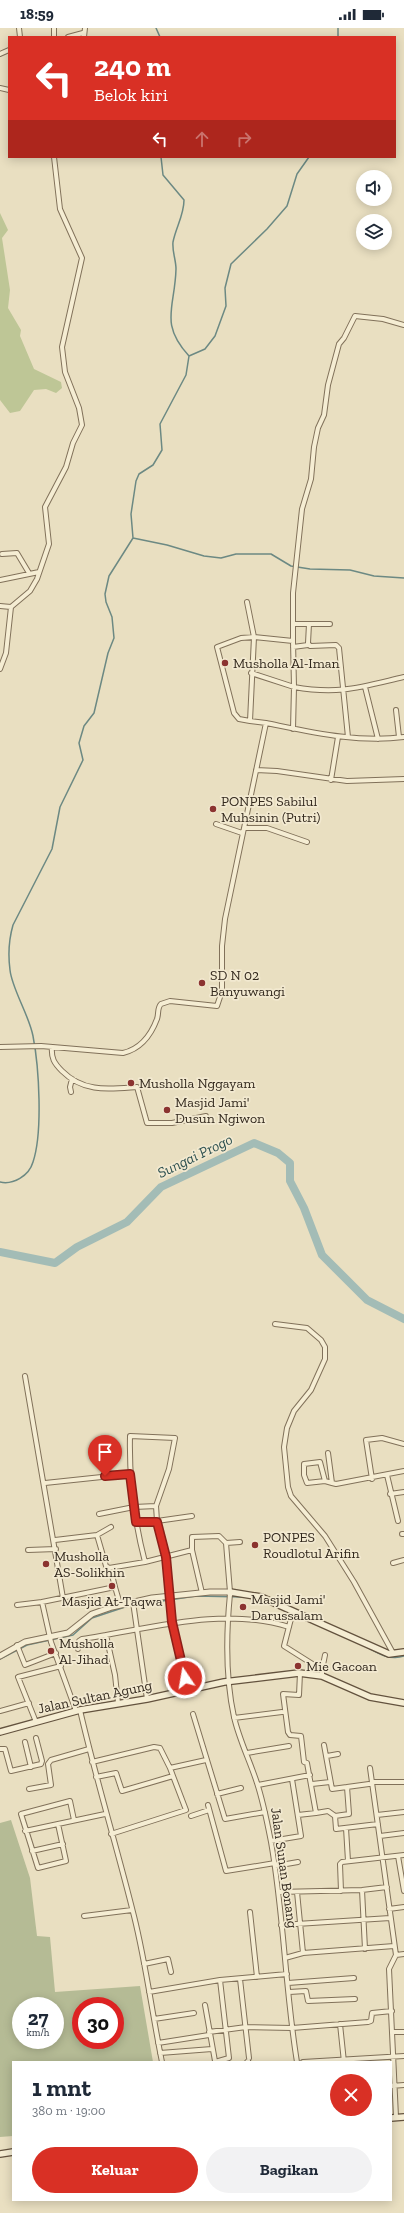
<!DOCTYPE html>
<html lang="id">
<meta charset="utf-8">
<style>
body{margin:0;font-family:"Zilla Slab",serif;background:#f2f2f3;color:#1f2937;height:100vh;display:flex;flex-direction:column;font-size:15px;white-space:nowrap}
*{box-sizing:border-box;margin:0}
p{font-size:13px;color:#747a83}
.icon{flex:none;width:22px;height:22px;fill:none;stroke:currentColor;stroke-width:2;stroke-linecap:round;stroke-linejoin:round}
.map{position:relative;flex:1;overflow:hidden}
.sheet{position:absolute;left:12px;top:2033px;width:380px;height:140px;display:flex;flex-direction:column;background:#fff;border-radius:0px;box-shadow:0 2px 10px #0003}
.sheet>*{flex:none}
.hud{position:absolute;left:8px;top:8px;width:388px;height:122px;border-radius:0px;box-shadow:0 2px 10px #0003;background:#d93025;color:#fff;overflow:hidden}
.buttons{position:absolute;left:356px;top:142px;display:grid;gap:8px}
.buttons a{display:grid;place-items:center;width:36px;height:36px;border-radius:50%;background:#fff;box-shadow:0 2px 10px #0003;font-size:20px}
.speed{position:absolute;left:12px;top:1969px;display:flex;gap:8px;font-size:20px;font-weight:700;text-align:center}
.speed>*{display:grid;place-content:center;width:52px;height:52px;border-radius:50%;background:#fff;box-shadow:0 2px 10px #0003;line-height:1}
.speed small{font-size:10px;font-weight:400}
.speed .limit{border:6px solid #d22;background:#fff;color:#111}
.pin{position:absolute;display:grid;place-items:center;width:34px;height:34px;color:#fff;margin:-41px -17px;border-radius:50% 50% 50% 0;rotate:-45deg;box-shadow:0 0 4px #0007}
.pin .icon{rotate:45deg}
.me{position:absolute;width:44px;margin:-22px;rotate:348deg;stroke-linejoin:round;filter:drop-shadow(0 0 3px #0008)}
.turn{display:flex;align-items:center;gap:14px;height:84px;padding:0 20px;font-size:18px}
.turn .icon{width:52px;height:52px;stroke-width:2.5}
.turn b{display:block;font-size:28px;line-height:34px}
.lanes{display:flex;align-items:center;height:38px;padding:0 20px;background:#0003;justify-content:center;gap:20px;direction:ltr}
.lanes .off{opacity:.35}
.round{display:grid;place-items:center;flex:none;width:42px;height:42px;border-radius:21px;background:#f2f2f3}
.headline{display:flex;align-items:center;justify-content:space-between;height:68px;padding:0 20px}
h1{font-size:24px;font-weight:700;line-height:30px}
.action{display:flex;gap:8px;margin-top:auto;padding:8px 20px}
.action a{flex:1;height:46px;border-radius:24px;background:#d93025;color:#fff;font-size:16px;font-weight:700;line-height:46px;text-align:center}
.action a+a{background:#f2f2f3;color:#1f2937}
.status{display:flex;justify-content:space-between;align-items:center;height:28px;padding:0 20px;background:#fff;direction:ltr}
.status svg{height:11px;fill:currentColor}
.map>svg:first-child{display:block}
</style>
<div class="status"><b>18:59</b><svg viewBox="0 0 49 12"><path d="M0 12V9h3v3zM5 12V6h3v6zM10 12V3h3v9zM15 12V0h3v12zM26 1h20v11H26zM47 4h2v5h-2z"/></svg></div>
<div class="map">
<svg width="404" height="2185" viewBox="0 0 404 2185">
<rect width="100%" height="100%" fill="#e9dfc1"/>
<path fill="#bec696" d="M0,185L8,202L2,210L10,262L8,280L21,302L20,308L34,341L61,354L62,360L56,365L46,361L34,362L20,383L10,385L0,372Z"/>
<path fill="#b5bb95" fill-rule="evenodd" d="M11,1792L30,1850L37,1908L50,1909L55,1964L140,1958L153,2034H13V2108L0,2109V1795ZM21,1978H55V2012H21ZM81,1978H115V2012H81Z"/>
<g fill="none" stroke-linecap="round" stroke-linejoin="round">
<path stroke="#6c8983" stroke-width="1.5" d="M156,0L160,9
M338,9V0
M189,328L205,321L215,308L226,278L225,260L231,236L267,201L287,178L297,146L309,129
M133,510L167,517L204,528L221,530L236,526H271L291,538L310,541L350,542L374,548L404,550
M0,1154C13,1157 29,1148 33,1134C43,1104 39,1039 33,1008C29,987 12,961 10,942C8,927 9,911 13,897L52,821L60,779L83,732L79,715L84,698L94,685L108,625L114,610L112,589L106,574L105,566L109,548L133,510L131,486L136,453L139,446L153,437L162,422L160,396L186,347L189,328C159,295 175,280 176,241C176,232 172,223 173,214C176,199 184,187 184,172L163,147L161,129
M259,1571L269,1575
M365,1618C377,1625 390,1633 404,1628
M0,1631L27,1617L73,1607L92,1590L128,1578L196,1568L244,1569"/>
<path stroke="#a3bcb6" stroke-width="8" d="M0,1224L55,1235L77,1219L127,1194L161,1159L254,1115L278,1125L290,1135V1153L304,1180L322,1227L367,1272L404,1291"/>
<defs>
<path id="minor" d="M19,0L20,9
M54,0V9
M68,9L83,5
M84,9L85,0
M0,26L9,22
M0,60L9,62
M2,526L17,525L29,545
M0,552L39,544
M247,574L254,609L241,610L217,619L234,685L239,691L250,693
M0,578L11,579
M293,596H330
M309,596L308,615L310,618L336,617L339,620L348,709
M293,619L308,617
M0,641L6,625L11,579L30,563L37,551L49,516L45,479L66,439L73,415L82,397L79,380L65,344L62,319L82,230L60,181L54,129
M251,645L294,659L293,613
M365,659L378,711
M396,682L399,709
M266,695L250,693L254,609L293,613V565L302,481L311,451L314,419L318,400L324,387L328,357L339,316L344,310L355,288L383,291L404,297
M293,701L294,659C339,667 361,659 404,649
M256,742L277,743L347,753L404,751
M331,752L338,709
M216,796L242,805
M244,800H267L307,814
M0,1019L41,1018L123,1025C140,1021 151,1007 157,991C159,985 157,980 161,976L170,973L217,978L222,963V918L225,891L266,695C311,704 357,715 404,709
M52,1019C51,1030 54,1035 62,1043C84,1065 109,1061 137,1059L147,1095H172L206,1088
M71,1064L70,1059L72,1051
M275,1296L307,1300L321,1312L325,1319V1331L311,1362L294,1383L287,1400L284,1419L288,1459L291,1468L325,1508L354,1554L393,1625
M25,1348L63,1570
M328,1425L332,1455L336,1456L404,1443
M387,1447L398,1493
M372,1451L366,1412L382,1410L404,1416
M325,1453L320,1434L304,1436V1447L307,1455L325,1453L332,1455
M45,1455L130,1446
M390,1466L404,1464
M99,1486L134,1479L156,1478L169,1441L175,1410L130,1408C129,1451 134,1492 145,1534
M136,1495L157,1493L156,1478
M402,1506H404
M97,1507L106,1538L109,1540L145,1534L192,1522L202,1565
M55,1512L97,1507L111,1499
M226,1515L240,1514
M28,1522L56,1521
M192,1522V1509L219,1508L226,1515L230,1564
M393,1535L404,1532
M112,1547L115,1559
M230,1566C226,1607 225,1648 234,1689C239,1711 249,1731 256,1752C263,1772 267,1793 271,1814C284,1887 285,1961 297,2034
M133,1574L147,1671
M17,1577L42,1574
M293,1583L284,1618L322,1642V1648
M106,1607L115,1647L118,1675
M17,1617L25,1637L56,1625
M78,1621L79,1613L82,1611C149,1601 222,1578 289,1599
M322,1642L325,1627
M300,1645L299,1667L283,1666L288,1704L290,1707L301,1708L304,1734L307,1735L316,1785L328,1783L335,1788L349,1786L347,1759L332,1761L324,1717
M187,1662L172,1594L166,1529L157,1493L192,1488
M80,1682C96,1752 117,1819 134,1888C146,1936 152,1985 162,2034
M0,1683L29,1675
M76,1683L51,1614L42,1574L115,1559L120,1576
M193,1686L225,1791L265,1784
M234,1690L282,1684
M36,1694L18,1649L61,1638
M25,1714L31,1739
M0,1721H5L11,1743L41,1736L42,1733L36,1710
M247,1725L289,1718
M327,1728L338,1726
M92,1734L154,1719L160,1720L170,1740
M370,1740L396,1927L389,1941L396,2089
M96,1749L116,1745L122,1763L173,1748L170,1740L206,1732
M372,1754H404
M312,1756L330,1754
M258,1757L310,1747
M347,1759L369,1756
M29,1761L51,1757L48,1736L51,1732L89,1721
M217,1766L241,1760
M208,1777L226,1843L275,1835
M298,1787L316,1785
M377,1787L404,1784
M191,1788L209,1782
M335,1788L336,1801L378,1796
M58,1796L66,1833L38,1840L21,1786L70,1773L74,1792
M346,1800L348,1833
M25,1803L105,1786
M111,1806L186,1782L173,1748
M380,1808L404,1805
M271,1813L301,1808L292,1751
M32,1823L63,1816
M398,1828L404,1863
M275,1838L298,1834
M362,1862L365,1921
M341,1863L340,1836L342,1834L404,1827
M279,1864L362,1862L387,1859
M297,1864L303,1925
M389,1881L404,1879
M250,1884L257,1949
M84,1888L132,1882
M281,1897L390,1890
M396,1927L404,1926
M285,1930L303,1925L394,1918
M144,1936L168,1931L171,1944
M240,1951L249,2030
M288,1955L354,1950
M149,1964L220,1952L287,1946
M289,1964L306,1963L308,1973L355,1971
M205,1977L215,2033
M154,1991L194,1985
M340,1996L344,2034
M209,2004L246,1999L292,2000L368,1994L371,1993L372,1985L392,1983
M392,2004H404
M158,2015L209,2007
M160,2025L212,2021
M215,2034L229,2030L220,1952
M247,2034L248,2033
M303,2034L404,2028
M391,2058L404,2057"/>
<path id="tertiary" d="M0,1628L25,1614L68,1605L92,1586L112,1579L152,1570L210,1564H230V1566"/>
<path id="secondary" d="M230,1564L261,1569L389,1626L404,1624
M0,1704L80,1682L147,1671L224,1654L299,1645L322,1648L370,1669L404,1675
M391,2090L404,2089
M0,2126L13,2124"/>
</defs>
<use href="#minor" stroke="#81715a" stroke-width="6"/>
<use href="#tertiary" stroke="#81715a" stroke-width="7"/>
<use href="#secondary" stroke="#63523e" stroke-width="8"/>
<use href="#minor" stroke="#f5edd3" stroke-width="4"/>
<use href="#tertiary" stroke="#f5edd3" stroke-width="5"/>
<use href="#secondary" stroke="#f5edd3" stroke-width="5.5"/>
</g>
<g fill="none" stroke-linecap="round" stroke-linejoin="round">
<defs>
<path id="route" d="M105,1448L130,1446L136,1494H157L166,1529L172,1594L185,1650"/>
</defs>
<use href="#route" stroke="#8d1f18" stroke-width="10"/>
<use href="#route" stroke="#d93025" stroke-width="7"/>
</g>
<g fill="#8b3330" stroke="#f2e9d0" stroke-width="1.5">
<circle cx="225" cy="635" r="4"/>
<circle cx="213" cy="781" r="4"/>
<circle cx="202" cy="955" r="4"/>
<circle cx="131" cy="1055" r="4"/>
<circle cx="167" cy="1082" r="4"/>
<circle cx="255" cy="1517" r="4"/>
<circle cx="46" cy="1536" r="4"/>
<circle cx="112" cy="1558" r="4"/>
<circle cx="243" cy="1579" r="4"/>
<circle cx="51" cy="1623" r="4"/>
<circle cx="298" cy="1638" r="4"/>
</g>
<g text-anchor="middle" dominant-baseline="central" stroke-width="3.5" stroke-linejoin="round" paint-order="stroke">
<g font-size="14" fill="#32281d" stroke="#f2e9d0" text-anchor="start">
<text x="233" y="635">Musholla Al-Iman</text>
<text x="221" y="773">PONPES Sabilul<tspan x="221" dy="16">Muhsinin (Putri)</tspan></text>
<text x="210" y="947">SD N 02<tspan x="210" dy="16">Banyuwangi</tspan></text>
<text x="139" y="1055">Musholla Nggayam</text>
<text x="175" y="1074">Masjid Jami'<tspan x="175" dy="16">Dusun Ngiwon</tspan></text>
<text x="263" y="1509">PONPES<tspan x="263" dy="16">Roudlotul Arifin</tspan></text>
<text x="54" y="1528">Musholla<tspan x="54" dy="16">AS-Solikhin</tspan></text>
<text x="251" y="1571">Masjid Jami'<tspan x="251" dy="16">Darussalam</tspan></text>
<text x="112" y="1573" text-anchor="middle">Masjid At-Taqwa</text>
<text x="59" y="1615">Musholla<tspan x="59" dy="16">Al-Jihad</tspan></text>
<text x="306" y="1638">Mie Gacoan</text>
</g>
<g font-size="14" fill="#32281d" stroke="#f2e9d0">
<text transform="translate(95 1669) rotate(-12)">Jalan Sultan Agung</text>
<text transform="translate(284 1840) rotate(82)">Jalan Sunan Bonang</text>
</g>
<g font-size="15" font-style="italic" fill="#2e5150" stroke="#f2e9d0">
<text transform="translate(195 1128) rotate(-26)">Sungai Progo</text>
</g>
</g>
</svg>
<div class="buttons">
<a><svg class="icon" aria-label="sound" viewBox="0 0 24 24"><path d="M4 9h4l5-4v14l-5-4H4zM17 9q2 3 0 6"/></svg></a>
<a><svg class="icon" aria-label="layers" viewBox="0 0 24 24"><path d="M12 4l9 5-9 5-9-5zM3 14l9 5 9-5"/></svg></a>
</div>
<div class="speed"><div>27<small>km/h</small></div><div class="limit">30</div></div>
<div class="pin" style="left:105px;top:1448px;background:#d93025"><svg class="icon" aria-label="arrive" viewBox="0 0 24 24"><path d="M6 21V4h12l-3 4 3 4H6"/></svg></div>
<svg class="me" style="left:185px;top:1650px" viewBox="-20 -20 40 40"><circle r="17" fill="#d93025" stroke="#fff" stroke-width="3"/><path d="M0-11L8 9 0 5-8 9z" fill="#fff"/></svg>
<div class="hud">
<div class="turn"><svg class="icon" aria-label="left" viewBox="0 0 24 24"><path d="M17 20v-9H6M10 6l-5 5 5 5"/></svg><div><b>240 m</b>Belok kiri</div></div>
<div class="lanes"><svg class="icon" aria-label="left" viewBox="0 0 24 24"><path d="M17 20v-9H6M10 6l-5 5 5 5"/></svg><svg class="icon off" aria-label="ahead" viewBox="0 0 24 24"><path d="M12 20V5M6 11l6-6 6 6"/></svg><svg class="icon off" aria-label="right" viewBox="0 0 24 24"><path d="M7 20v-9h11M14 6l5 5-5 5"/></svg></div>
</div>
<section class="sheet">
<div class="headline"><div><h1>1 mnt</h1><p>380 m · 19:00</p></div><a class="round" style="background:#d93025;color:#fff"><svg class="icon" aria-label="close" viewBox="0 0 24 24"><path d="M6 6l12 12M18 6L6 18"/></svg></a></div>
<div class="action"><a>Keluar</a><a>Bagikan</a></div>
</section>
</div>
